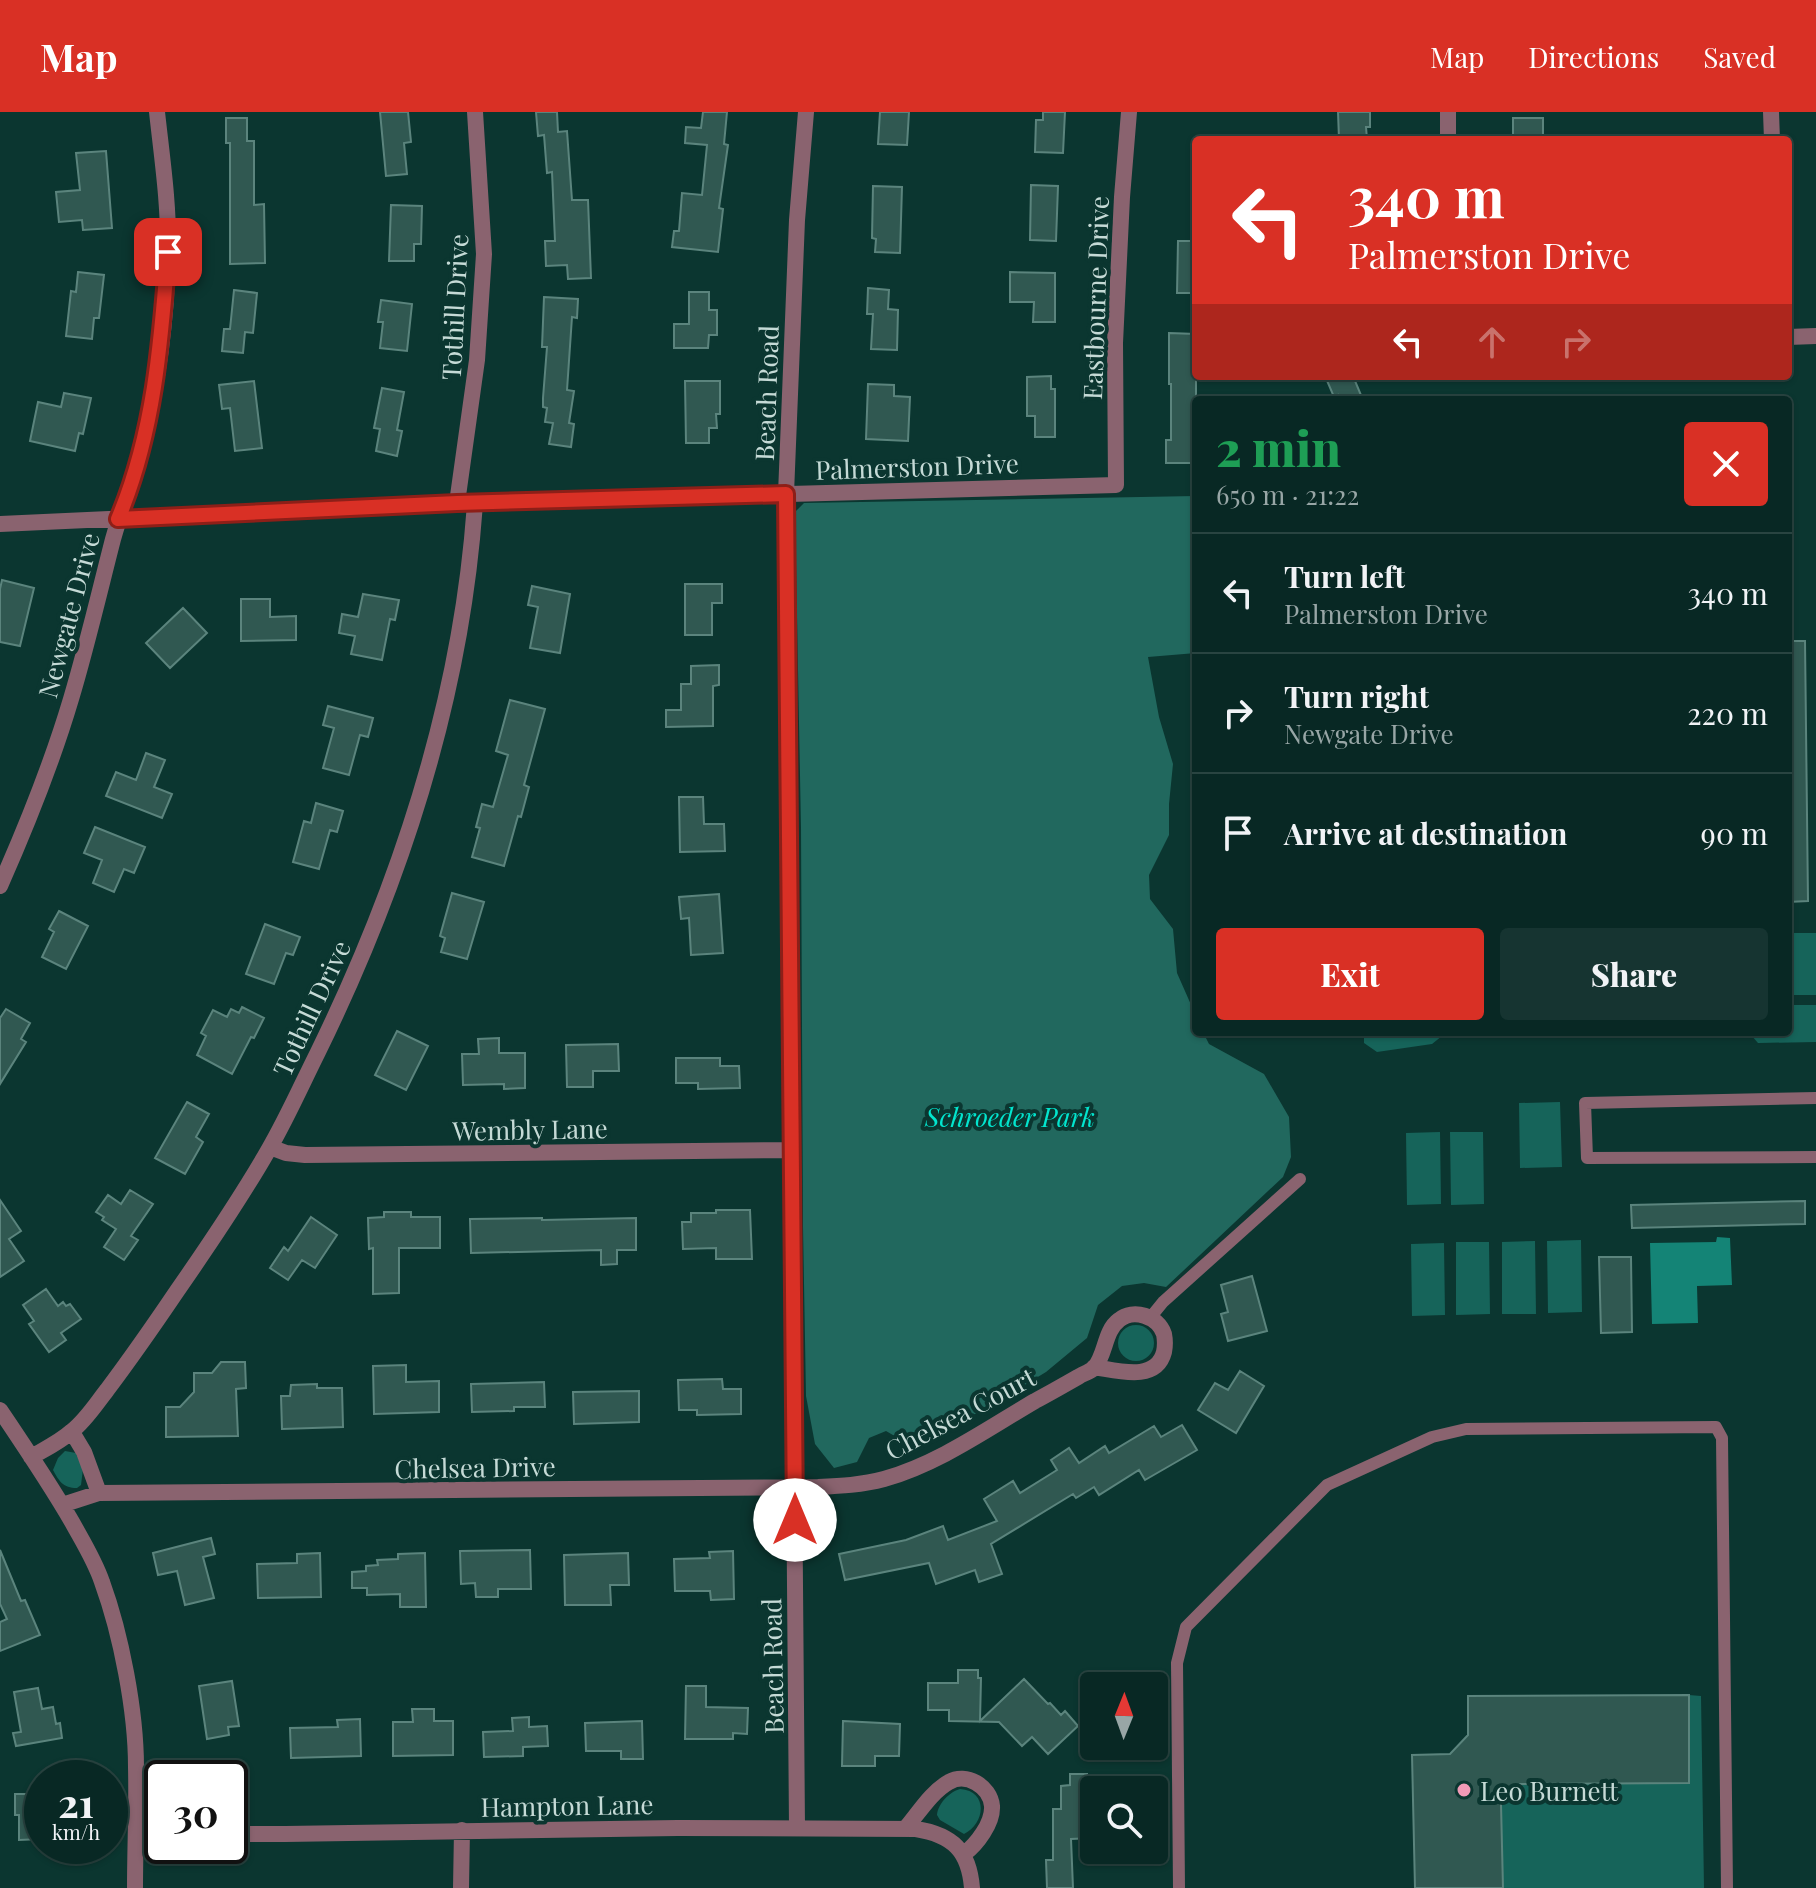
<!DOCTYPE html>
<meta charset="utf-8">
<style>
body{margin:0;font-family:"Playfair Display",serif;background:#163431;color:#f1f3f6;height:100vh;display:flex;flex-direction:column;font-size:30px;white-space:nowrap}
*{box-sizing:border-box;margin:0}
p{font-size:26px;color:#98a6a6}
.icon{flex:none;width:44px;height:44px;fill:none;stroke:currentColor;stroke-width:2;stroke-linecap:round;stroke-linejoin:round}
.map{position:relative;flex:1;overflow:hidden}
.side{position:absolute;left:1192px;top:284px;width:600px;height:640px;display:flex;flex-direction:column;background:#082824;border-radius:8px;box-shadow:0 2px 6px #0004,0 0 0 2px #294441}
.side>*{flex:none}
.top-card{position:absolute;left:1192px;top:24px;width:600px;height:244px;border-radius:8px;box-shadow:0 2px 6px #0004,0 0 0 2px #294441;background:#d93025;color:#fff;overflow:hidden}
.needle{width:52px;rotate:1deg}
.fabs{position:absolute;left:1080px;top:1560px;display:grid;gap:16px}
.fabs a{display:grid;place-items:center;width:88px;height:88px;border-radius:8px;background:#082824;box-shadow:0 2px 6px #0004,0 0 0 2px #294441;font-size:40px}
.speed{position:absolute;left:24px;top:1648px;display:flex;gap:16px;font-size:40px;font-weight:700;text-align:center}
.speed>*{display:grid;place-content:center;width:104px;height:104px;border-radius:50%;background:#082824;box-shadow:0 2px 6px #0004,0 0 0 2px #294441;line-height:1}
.speed small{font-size:20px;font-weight:400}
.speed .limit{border:4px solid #111;border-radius:12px;background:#fff;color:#111}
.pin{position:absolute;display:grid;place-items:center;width:68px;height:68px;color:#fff;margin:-34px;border-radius:16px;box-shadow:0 4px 12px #0006}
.me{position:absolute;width:88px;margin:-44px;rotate:0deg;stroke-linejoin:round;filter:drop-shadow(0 0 6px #0008)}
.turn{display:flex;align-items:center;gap:28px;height:168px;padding:0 24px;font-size:36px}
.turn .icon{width:104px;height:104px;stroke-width:2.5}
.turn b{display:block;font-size:56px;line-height:68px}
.lanes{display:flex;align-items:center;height:76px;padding:0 24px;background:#0003;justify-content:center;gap:40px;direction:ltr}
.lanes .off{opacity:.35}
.round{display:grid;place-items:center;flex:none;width:84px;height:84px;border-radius:8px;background:#163431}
.head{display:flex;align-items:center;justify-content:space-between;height:136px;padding:0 24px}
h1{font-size:48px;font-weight:800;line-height:60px;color:#1e9e55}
.cta{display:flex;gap:16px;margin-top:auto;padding:16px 24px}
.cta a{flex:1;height:92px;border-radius:8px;background:#d93025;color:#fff;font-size:32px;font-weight:800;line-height:92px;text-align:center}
.cta a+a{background:#163431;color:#f1f3f6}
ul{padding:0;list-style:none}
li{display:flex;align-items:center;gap:24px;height:120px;padding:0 24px;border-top:2px solid #294441}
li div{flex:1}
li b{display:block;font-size:30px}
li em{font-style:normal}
header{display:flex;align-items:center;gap:48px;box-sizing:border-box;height:112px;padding:0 40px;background:#d93025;color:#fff}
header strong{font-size:38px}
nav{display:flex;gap:44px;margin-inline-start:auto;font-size:28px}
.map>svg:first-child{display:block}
</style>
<header>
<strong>Map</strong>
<nav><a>Map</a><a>Directions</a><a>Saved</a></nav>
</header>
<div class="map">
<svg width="1816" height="1776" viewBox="0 0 1816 1776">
<rect width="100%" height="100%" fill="#0b3630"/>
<path fill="#16645a" d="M1788,821H1816V883H1788Z
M1788,893H1816V930L1758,931L1751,923L1750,920H1788Z
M1364,920H1447L1432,932L1377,940L1364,931Z
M1560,990L1562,1055L1520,1056L1519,991Z
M1440,1020L1441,1092L1407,1093L1406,1021Z
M1450,1020H1483L1484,1092L1451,1093Z
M1581,1128L1582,1200L1548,1201L1547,1129Z
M1535,1129L1536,1202H1502V1130Z
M1456,1130H1489L1490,1202L1456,1203Z
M1444,1131L1445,1203L1412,1204L1411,1132Z
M1118 1231a18 18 0 1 1 36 0a18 18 0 1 1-36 0Z
M65,1339L76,1341L83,1357L81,1373L77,1376C63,1376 59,1369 53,1358L58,1346Z
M1689,1583L1701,1584L1704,1776H1503L1501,1692L1521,1672L1689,1671Z
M960,1677C989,1679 985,1712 964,1722L940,1708L937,1703C938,1692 949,1680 960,1677Z"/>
<path fill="#21685e" d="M1196,384V541L1148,545L1159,605L1173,652L1169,692V723L1149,763L1150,787L1173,817L1177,861L1196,904V920H1203L1209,932L1264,962L1289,1005L1291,1045L1283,1065L1166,1175L1144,1171L1122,1174L1098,1193L1087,1226L1046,1260L987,1296L936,1322L905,1330L886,1319L869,1326L857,1350L834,1356L815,1332L806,1284L803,1115L801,716L795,400L804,391Z"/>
<path fill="#148476" d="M1717,1125L1730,1126L1732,1173L1697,1174L1698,1211L1652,1212L1650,1131L1716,1130Z"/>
<path fill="#305851" stroke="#5b847d" stroke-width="2" d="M380,0H408L411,30L404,31L407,62L386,64Z
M536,0H557L558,20L567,19L572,88H588L591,166L568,167L567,153L546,154L545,129H555L552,60L547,61L544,23L538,24Z
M703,0H727L724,32L728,33L719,96L723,97L718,140L672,135L674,119H679L682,81L702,83L707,33L685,31L686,15L701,16Z
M880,0H909L907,33L878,32Z
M1043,0H1065L1063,41L1035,40L1036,8H1043Z
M1338,0H1370V15H1366L1367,27H1339Z
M226,6H247V29H254V93L264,92L265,151L230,152V31H226Z
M1513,6H1543V28H1513Z
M106,39L112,116L83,118L82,108L59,110L56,80L80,78L76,41Z
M1031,73L1058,74L1056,129L1030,128Z
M873,74L902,75L900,141L875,140L876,127L872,126Z
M391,93L422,94L421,132H414V149H389Z
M1178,129H1196V181H1177Z
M78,160L104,163L99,206H94L92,227L66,224L71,179L76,180Z
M1010,160L1055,161V210H1033L1034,190H1010Z
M868,176L889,178L888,197L898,198L897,238L871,237L873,202H867Z
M234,178L257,181L253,221L245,220L243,241L222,239L224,217H230Z
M689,180H709V198H717V223H709L708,236H674V212H689Z
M544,185L578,187L577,206L572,205L567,278L574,279L569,311L574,312L571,335L549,332L553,311L545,310L547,296L543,295V286L547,235H542Z
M381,188L412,192L407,239L380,236L383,210H378Z
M1169,221L1196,222V351H1166V328H1171V272H1169Z
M1051,264V277H1055V325H1035V304H1027V265Z
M1325,264H1353L1363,288H1340L1338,283L1334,285Z
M254,269L262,336L235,339L230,296L222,297L219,273Z
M685,269H720V302H716L717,316H709V331H686Z
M868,272L894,273V284L910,285L908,329L866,327Z
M382,276L404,280L397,318L402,319L397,344L376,339L380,317L374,316Z
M64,281L91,286L83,322L79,321L75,339L30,329L38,290L61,295Z
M2,468L34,476L20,534L0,530V477Z
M685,472H722V491H712V523H685Z
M532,474L570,482L560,541L530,536L538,495L528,493Z
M363,482L399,488L395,508L390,507L382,548L351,542L355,524L339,521L342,502L358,505Z
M241,487H270V505L296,504V528L241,529Z
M183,496L207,521L170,556L146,531Z
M1788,529H1805L1808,789L1788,790Z
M719,553V573L713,574V614L666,615V598H681V572H691V554Z
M510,588L545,597L524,673L529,675L521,705L518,704L504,754L472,745L480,716L476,715L482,692L493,695L508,643L496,639Z
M328,594L373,606L368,625L360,623L349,663L323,656L334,616L323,613Z
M146,641L165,648L154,675L172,682L162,706L106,684L116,660L136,668Z
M679,685H703L704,712H724L725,739L680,740Z
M316,691L343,699L337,720L330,718L319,757L293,750L304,709L311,711Z
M95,715L145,735L134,761L124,757L114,780L93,771L102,748L84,741Z
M452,781L484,790L467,847L441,840L445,826L440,824Z
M719,782L723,841L691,843L689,806L681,807L679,785Z
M59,799L88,814L66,857L42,845L54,820L49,817Z
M265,812L300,825L293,843L286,841L274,872L246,862Z
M242,895L264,906L254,926L251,925L232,962L197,943L206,924L201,921L213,898L227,905L231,897L239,901Z
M6,897L30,911L21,927L26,930L0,972V906Z
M397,919L428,934L406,978L375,963Z
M499,926V941H525V976L504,977V972L463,973L462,942H479L478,927Z
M618,932L619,959H593V975H567L566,933Z
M676,946H720V954H739L740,976L698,977V971H676Z
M187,990L209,1002L196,1025L203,1030L185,1062L155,1046Z
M130,1078L153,1092L131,1124L138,1128L124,1148L104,1135L116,1117L102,1108L104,1105L96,1100L108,1083L121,1092Z
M0,1088L21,1119L9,1127L24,1149L0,1165Z
M1805,1089V1112L1632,1116L1631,1093Z
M716,1098H750L752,1147H716V1136L683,1137L682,1110H691V1101H716Z
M384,1100H411V1105H440V1136H399V1181L373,1182V1136L369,1137L368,1106L384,1105Z
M311,1105L337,1123L315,1156L302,1148L288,1168L270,1156L284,1135L288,1139Z
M542,1106V1108L636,1106V1138H617V1152L601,1153V1138L471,1141L470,1107Z
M1599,1145H1631L1632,1220L1601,1221Z
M1252,1164L1267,1219L1228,1229L1221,1202L1228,1200L1221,1173Z
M46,1177L58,1194L63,1190L66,1194L70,1192L81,1207L61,1221L66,1228L49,1240L29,1212L34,1209L23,1193Z
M221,1250H245L246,1276L236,1277L238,1324L166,1325V1295H180L194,1280V1261H212Z
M406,1253V1270L439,1269V1300L374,1302L373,1254Z
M1240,1259L1264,1274L1236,1321L1198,1298L1215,1271L1228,1278Z
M722,1267L723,1277H741V1302L697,1303V1298H679L678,1268Z
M544,1270L545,1295H514V1299L472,1300L471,1272Z
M317,1272V1276H342L343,1315L282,1317L281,1284H290L291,1273Z
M639,1279V1310L574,1312L573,1280Z
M1182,1313L1197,1338L1145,1368L1139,1358L1099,1383L1094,1375L1076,1386L1073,1382L991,1432L1002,1462L979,1470L975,1458L936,1472L929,1451L845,1468L839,1442L906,1428L943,1414L948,1428L997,1409L984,1387L1013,1369L1020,1381L1057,1358L1051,1348L1069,1336L1079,1351L1105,1334L1109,1341L1154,1314L1161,1325Z
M211,1426L215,1442L203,1445L214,1486L185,1493L177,1459L158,1463L153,1441Z
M0,1438L21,1489L25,1488L40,1523L0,1539V1510L7,1507L0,1492Z
M530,1438L531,1477H498V1485H476L475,1471L461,1472L460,1439Z
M733,1439L734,1487L711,1488L710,1479H675L674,1447L710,1446L709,1440Z
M320,1441L321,1485L258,1486L257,1452L297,1451V1442Z
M425,1441L426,1495H400V1482L367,1483V1476H352V1460L366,1459V1454L378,1453L377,1448L398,1447V1442Z
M628,1441L629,1473H610L611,1493H565L564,1443Z
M958,1558H978V1566H981L980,1609L1024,1567L1048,1592L1050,1591L1061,1603L1065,1599L1078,1614L1048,1642L1032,1625L1022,1634L999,1610L949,1609V1598H928V1571H958Z
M232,1569L239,1614L228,1615L229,1623L207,1627L199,1574Z
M686,1574H706V1595L748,1596L747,1622L733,1621V1627H685Z
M38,1576L42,1597L53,1595L56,1612L60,1611L62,1626L16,1634L13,1621L21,1620L14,1580Z
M1689,1583V1671L1520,1672L1501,1692L1503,1776H1415L1412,1643L1450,1642L1468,1623V1584Z
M412,1597H434V1609H453V1643L393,1644V1610H413Z
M529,1605V1615L547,1614L548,1634L523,1635V1644L484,1645L483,1620L513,1619L512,1606Z
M360,1607L361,1644L291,1646L290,1616L338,1615L337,1608Z
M642,1609L643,1647H621V1639H586L585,1611Z
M843,1609L900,1612L899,1644H875V1654H842Z
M1070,1662H1087V1673H1092L1093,1726L1071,1727L1073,1776H1047L1046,1748H1053V1697H1061V1674L1070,1673Z
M15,1682H42V1727L19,1728V1703H15Z"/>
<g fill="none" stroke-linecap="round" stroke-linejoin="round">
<path stroke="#8a636f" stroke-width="12" d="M1816,986L1585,991L1587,1046L1816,1045
M1150,1206L1163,1190L1300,1067
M1179,1776L1177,1551L1186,1515L1327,1373L1432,1325L1466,1317L1716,1315L1722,1326L1727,1776"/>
<path stroke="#8a636f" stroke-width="16" d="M1771,0L1772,28
M1448,28V0
M1788,225L1816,224
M457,391L477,248L484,142L475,0
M0,412L457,391L1116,373L1115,231L1122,85L1129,0
M0,774C27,713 52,651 71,587C86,537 98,486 111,435C119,401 134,370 142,337C158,273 167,204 168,139C169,92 162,46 157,0
M270,1035L286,1041L305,1043L791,1038
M0,1298C25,1335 50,1372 72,1410C83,1430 95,1449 102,1470C121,1522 136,1599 136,1655C137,1695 135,1736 135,1776
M72,1320L84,1340L99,1381
M31,1345C45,1337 60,1330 72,1319C86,1308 96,1292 107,1278C131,1246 154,1213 177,1179C209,1133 241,1086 269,1037C287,1006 302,972 318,940C402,768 462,583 475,391
M62,1393L99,1381L818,1375C840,1374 862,1373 884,1367C938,1352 987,1317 1035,1289C1050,1281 1064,1273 1078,1265C1082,1262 1090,1260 1094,1256C1106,1243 1104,1219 1119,1208C1133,1196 1158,1204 1164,1222C1165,1227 1165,1235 1164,1240C1156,1271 1116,1258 1094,1255
M136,1699L162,1705
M797,1716L786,382L797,108L806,0
M905,1717C918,1702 931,1680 949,1670C966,1660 990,1674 992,1694C993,1711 977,1732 964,1742
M230,1719L249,1722H285L678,1716L916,1717C953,1723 969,1739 972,1776
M461,1776L462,1718"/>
</g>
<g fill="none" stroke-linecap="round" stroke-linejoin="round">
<defs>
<path id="route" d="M168,140C161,231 154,322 118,407L457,391L786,382L795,1408"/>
</defs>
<use href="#route" stroke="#8d1f18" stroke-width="20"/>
<use href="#route" stroke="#d93025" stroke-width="14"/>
</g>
<circle fill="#f09ab6" stroke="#0b3630" stroke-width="3" cx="1464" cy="1678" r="8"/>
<g text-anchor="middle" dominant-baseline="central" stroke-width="8" stroke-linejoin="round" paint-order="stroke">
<g font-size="26" fill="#c5dad6" stroke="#0b3630">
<text transform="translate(1095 186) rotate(-88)">Eastbourne Drive</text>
<text transform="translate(454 195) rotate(-87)">Tothill Drive</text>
<text transform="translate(766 281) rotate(-88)">Beach Road</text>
<text transform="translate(917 354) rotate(-2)">Palmerston Drive</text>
<text transform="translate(68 503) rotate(-75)">Newgate Drive</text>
<text transform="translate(311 896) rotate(-65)">Tothill Drive</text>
<text transform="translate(530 1017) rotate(-1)">Wembly Lane</text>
<text transform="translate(960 1301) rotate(-28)">Chelsea Court</text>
<text transform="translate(475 1355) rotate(-1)">Chelsea Drive</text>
<text transform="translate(772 1554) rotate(-91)">Beach Road</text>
<text transform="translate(567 1693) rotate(-1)">Hampton Lane</text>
</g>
<g font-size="26" font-style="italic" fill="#03e5ce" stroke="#0b3630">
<text x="1010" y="1004">Schroeder Park</text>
</g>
<g font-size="26" fill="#c5dad6" stroke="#0b3630" text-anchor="start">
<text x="1480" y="1678">Leo Burnett</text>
</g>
</g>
</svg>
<div class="fabs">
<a><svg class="needle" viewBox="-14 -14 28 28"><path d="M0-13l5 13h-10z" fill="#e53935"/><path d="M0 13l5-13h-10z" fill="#98a6a6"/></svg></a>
<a><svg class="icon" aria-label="search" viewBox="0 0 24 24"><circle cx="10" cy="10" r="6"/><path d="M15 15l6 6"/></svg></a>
</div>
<div class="speed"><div>21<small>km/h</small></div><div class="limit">30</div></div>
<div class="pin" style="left:168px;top:140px;background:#d93025"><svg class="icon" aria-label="arrive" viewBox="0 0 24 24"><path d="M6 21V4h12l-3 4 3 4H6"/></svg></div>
<svg class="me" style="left:795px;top:1408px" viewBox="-20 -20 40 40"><circle r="19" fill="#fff"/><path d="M0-13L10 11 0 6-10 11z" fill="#d93025"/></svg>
<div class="top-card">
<div class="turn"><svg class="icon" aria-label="left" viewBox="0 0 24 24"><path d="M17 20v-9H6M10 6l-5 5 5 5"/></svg><div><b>340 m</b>Palmerston Drive</div></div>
<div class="lanes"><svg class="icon" aria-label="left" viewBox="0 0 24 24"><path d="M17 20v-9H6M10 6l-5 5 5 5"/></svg><svg class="icon off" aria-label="ahead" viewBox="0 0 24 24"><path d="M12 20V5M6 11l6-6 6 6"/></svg><svg class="icon off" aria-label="right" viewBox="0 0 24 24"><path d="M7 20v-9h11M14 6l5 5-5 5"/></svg></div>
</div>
<section class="side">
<div class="head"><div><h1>2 min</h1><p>650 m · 21:22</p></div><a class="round" style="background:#d93025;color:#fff"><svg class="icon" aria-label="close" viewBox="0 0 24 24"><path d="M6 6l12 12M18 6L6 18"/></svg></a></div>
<ul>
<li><svg class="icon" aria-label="left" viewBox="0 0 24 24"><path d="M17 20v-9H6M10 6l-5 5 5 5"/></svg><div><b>Turn left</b><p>Palmerston Drive</p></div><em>340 m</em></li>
<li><svg class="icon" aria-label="right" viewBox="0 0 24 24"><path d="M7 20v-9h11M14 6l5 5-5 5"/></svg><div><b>Turn right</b><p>Newgate Drive</p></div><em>220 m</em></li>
<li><svg class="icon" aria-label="arrive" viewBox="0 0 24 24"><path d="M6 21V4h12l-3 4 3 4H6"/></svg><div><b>Arrive at destination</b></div><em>90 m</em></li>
</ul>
<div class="cta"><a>Exit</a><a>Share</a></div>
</section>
</div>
